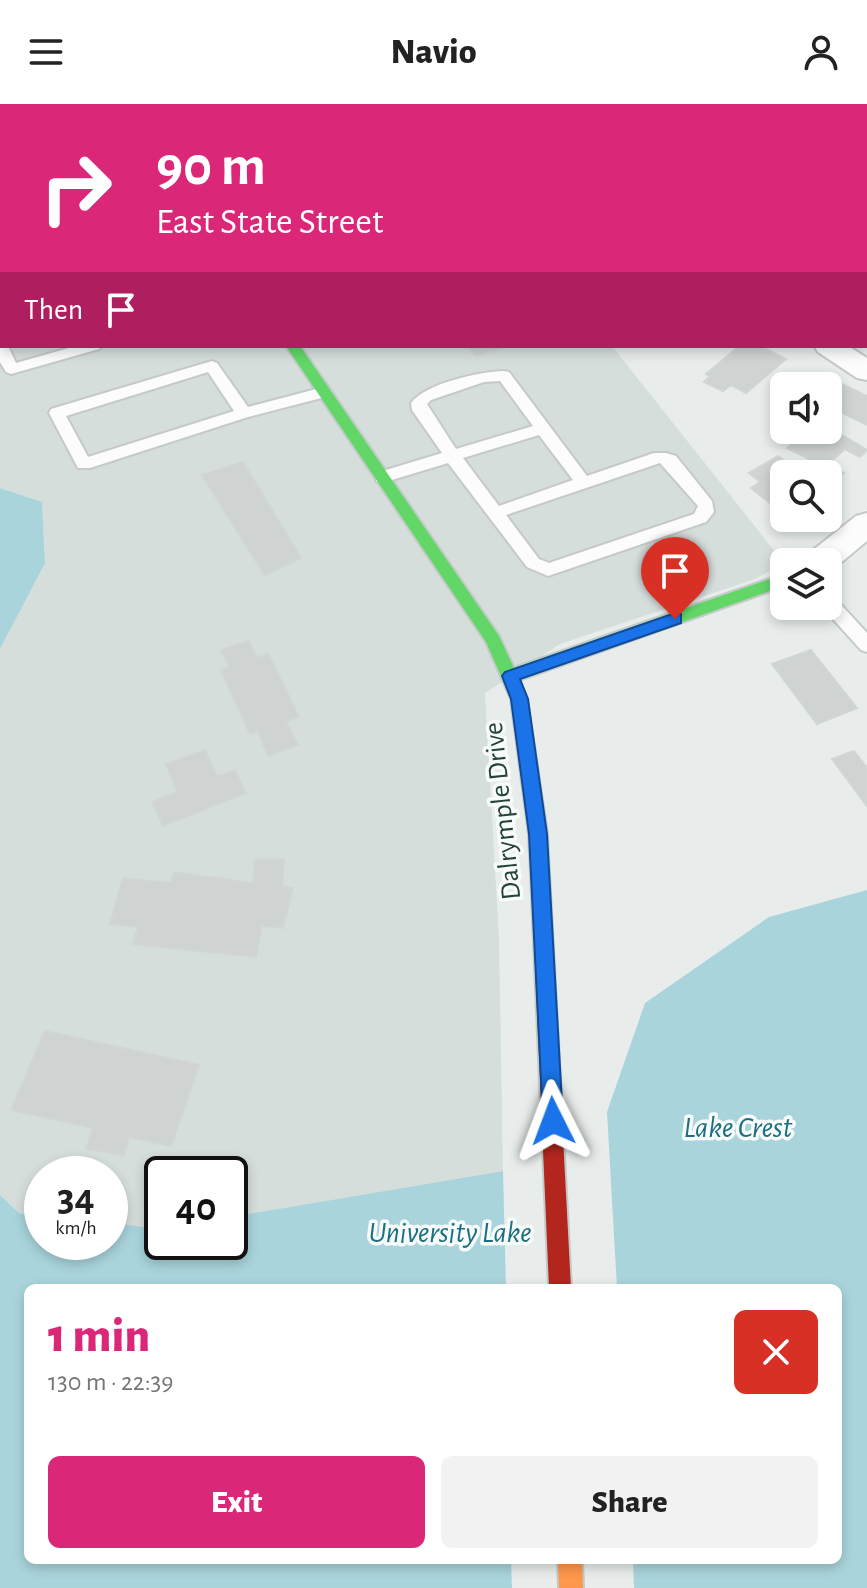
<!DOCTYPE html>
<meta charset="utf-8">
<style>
body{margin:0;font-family:"Alegreya Sans",sans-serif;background:#f2f2f2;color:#222;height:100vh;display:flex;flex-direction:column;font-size:30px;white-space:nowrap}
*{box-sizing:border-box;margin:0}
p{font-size:26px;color:#767676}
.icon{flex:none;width:44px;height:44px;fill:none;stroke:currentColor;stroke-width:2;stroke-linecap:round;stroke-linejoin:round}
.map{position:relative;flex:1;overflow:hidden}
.sheet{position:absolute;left:24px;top:1180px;width:818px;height:280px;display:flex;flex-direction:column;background:#fff;border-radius:12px;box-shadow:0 4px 12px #0003}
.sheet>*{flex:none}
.top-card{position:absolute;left:0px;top:0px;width:868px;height:244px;box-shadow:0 4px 12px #0003;background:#db2777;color:#fff;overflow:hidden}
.fabs{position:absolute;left:770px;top:268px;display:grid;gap:16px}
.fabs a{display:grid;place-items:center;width:72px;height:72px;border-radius:12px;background:#fff;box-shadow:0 4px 12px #0003;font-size:40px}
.speed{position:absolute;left:24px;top:1052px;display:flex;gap:16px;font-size:40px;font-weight:700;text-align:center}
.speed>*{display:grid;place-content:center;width:104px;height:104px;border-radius:50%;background:#fff;box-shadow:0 4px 12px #0003;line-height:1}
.speed small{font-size:20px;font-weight:400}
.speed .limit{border:4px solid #111;border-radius:12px;background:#fff;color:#111}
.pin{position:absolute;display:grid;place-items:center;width:68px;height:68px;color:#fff;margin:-82px -34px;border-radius:50% 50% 50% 0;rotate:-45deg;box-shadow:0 0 8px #0007}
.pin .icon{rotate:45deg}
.me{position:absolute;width:88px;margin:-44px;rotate:357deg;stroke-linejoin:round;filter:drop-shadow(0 0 6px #0008)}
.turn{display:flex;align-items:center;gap:28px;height:168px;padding:0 24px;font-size:36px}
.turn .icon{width:104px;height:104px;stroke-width:2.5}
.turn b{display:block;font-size:56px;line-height:68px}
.then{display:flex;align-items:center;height:76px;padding:0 24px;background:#0003;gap:16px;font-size:30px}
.round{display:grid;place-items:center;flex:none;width:84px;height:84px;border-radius:12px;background:#f2f2f2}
.overview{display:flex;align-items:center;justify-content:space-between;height:136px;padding:0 24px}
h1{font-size:48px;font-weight:800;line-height:60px;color:#db2777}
.action{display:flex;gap:16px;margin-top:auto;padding:16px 24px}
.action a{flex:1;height:92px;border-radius:12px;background:#db2777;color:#fff;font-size:32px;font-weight:800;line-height:92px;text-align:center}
.action a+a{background:#f2f2f2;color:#222}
header{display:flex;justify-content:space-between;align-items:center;height:104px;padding:0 24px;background:#fff;font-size:36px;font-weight:800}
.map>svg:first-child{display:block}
</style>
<header><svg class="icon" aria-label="menu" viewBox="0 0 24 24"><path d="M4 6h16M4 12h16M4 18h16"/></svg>Navio<svg class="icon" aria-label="person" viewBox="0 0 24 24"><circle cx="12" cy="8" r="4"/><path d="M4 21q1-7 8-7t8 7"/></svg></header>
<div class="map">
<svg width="867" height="1484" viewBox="0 0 867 1484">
<rect width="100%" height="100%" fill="#e8edeb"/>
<path fill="#d6dedb" d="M0,0H547L549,2H2V242H612L784,459L755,475L560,540L485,589L499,835L503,1067L230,1113V1070H162L160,1125L110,1119V1070H42V1112L19,1109L0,1091V545L45,458L42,398L0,384Z"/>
<path fill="#a9d4db" d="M0,384L42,398L45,459L0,545Z
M867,786V1484H634L633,1456H838V1184H617L607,1008L645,899L769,813Z
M503,1067L506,1184H28V1456H511L512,1484H0V1091L19,1109L42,1112V1138H110V1119L162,1125V1138H230V1113Z"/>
<path fill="#cfd4d2" stroke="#d1d6d4" stroke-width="2" d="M264,0H361L363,2H256Z
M0,81H2L0,159Z
M467,242H508L476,252Z
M739,242H760L786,255L746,289L731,281L723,287L704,278L710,272L706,270Z
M842,280L867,292V321L828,302V294Z
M807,326H819L835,335L840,330L867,346L860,353L845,345L828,360L844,369L835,378L828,374V370H821L805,362L811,356L787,344Z
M778,352L802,370H784V410L751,384L760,378L749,369Z
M243,358L301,454L265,472L202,371Z
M249,537L257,554L268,550L299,613L286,617L298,641L268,652L258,627L250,630L221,566L229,563L221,546Z
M811,546L857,604L817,620L772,560Z
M205,646L217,673L235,666L246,689L163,722L152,698L177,688L166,660Z
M854,647L867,664V702L832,655Z
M255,755H284L282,783L293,784L283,824L262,822L256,853L133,840L138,823L110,820L123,774L171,779L174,768L253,779Z
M45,927L199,961L171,1042L129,1033L124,1051L86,1045L93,1024L11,1006Z"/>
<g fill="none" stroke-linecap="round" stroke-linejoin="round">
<defs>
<path id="lane" d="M431,0H444L445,2H432Z
M497,0H510L511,2H498Z
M0,236L2,242H8L16,259L76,242H102L99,245L11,270L6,268L0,258Z
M212,257L217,259L248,303L324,283L332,288L329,292L248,313L90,364H78L49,309L51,305ZM208,268L234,307L88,353L66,312Z
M504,267L509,268L587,372L654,349H666L676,352L712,397L714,408L706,418L548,472L527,463L448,359L382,379L376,377V369L442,349L412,306L411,299C426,279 479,268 504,267ZM500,277L533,322L456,345L427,300L431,296L484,278ZM539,331L573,376L499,402L463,354ZM660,359L698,402L694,410L549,459L539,455L506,411Z
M828,491L834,493L867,529V548L861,546L822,503L828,502Z"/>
<path id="street" d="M552,0H577L578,2H553Z
M718,0H750L717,2Z
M814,242H848L867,254V276L857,274L818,248Z
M867,409V437L832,466L828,467V458H804L808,450L856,412Z"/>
<path id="fast" d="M286,242H300L499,532L514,564L784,470V482L519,576L527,595L547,730L549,769L546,775L540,777L534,775L531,769L529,730L511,595L486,538Z"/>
<path id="slow" d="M126,0H138L139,2H127Z
M558,1456H582L583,1484H559Z"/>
<path id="jam" d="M540,761L546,763L549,769L571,1184H549L531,769L534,763Z"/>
</defs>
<use href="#lane" stroke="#c5cac8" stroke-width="4"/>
<use href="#street" stroke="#c5cac8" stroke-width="4"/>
<use href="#fast" stroke="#c3cbc8" stroke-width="4"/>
<use href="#slow" stroke="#c3cbc8" stroke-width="4"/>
<use href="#jam" stroke="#c3cbc8" stroke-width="4"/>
<use href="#lane" fill="#fcfcfc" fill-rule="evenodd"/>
<use href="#street" fill="#fcfcfc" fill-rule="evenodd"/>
<use href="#fast" fill="#63d668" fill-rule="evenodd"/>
<use href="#slow" fill="#ff974d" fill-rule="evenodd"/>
<use href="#jam" fill="#b3261e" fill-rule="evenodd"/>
</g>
<path fill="#1a73e8" stroke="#114b97" stroke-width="2" d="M675,509L681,510V519L520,575L528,595L547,730L563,1017L560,1024L553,1027L546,1024L543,1017L529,730L511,595L502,572L505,568Z"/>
<g text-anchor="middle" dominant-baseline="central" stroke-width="7" stroke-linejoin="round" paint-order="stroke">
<g font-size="28" fill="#24423a" stroke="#f7fbf9">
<text transform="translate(503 707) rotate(-96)">Dalrymple Drive</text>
</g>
<g font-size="30" font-style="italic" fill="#1c6f80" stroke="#f7fbf9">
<text x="738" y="1024">Lake Crest</text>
<text x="450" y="1129">University Lake</text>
</g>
</g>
</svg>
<div class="fabs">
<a><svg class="icon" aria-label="sound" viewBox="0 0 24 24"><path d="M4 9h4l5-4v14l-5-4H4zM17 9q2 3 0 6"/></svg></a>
<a><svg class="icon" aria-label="search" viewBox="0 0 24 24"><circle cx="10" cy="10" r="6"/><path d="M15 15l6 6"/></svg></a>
<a><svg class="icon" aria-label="layers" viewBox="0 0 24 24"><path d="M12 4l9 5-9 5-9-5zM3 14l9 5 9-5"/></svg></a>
</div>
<div class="speed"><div>34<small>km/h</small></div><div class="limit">40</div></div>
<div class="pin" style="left:675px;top:515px;background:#d93025"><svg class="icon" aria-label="arrive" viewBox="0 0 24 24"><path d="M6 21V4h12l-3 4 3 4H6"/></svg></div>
<svg class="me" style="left:553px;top:1017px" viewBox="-20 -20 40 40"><path d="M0-17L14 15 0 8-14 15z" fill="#1a73e8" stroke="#fff" stroke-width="4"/></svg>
<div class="top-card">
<div class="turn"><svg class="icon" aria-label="right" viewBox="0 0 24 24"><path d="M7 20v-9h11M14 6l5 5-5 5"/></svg><div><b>90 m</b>East State Street</div></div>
<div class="then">Then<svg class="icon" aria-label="arrive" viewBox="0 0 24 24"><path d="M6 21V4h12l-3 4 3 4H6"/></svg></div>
</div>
<section class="sheet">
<div class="overview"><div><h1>1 min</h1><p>130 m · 22:39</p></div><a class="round" style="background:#d93025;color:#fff"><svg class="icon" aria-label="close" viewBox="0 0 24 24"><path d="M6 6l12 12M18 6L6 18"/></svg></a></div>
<div class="action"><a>Exit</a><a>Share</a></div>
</section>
</div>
